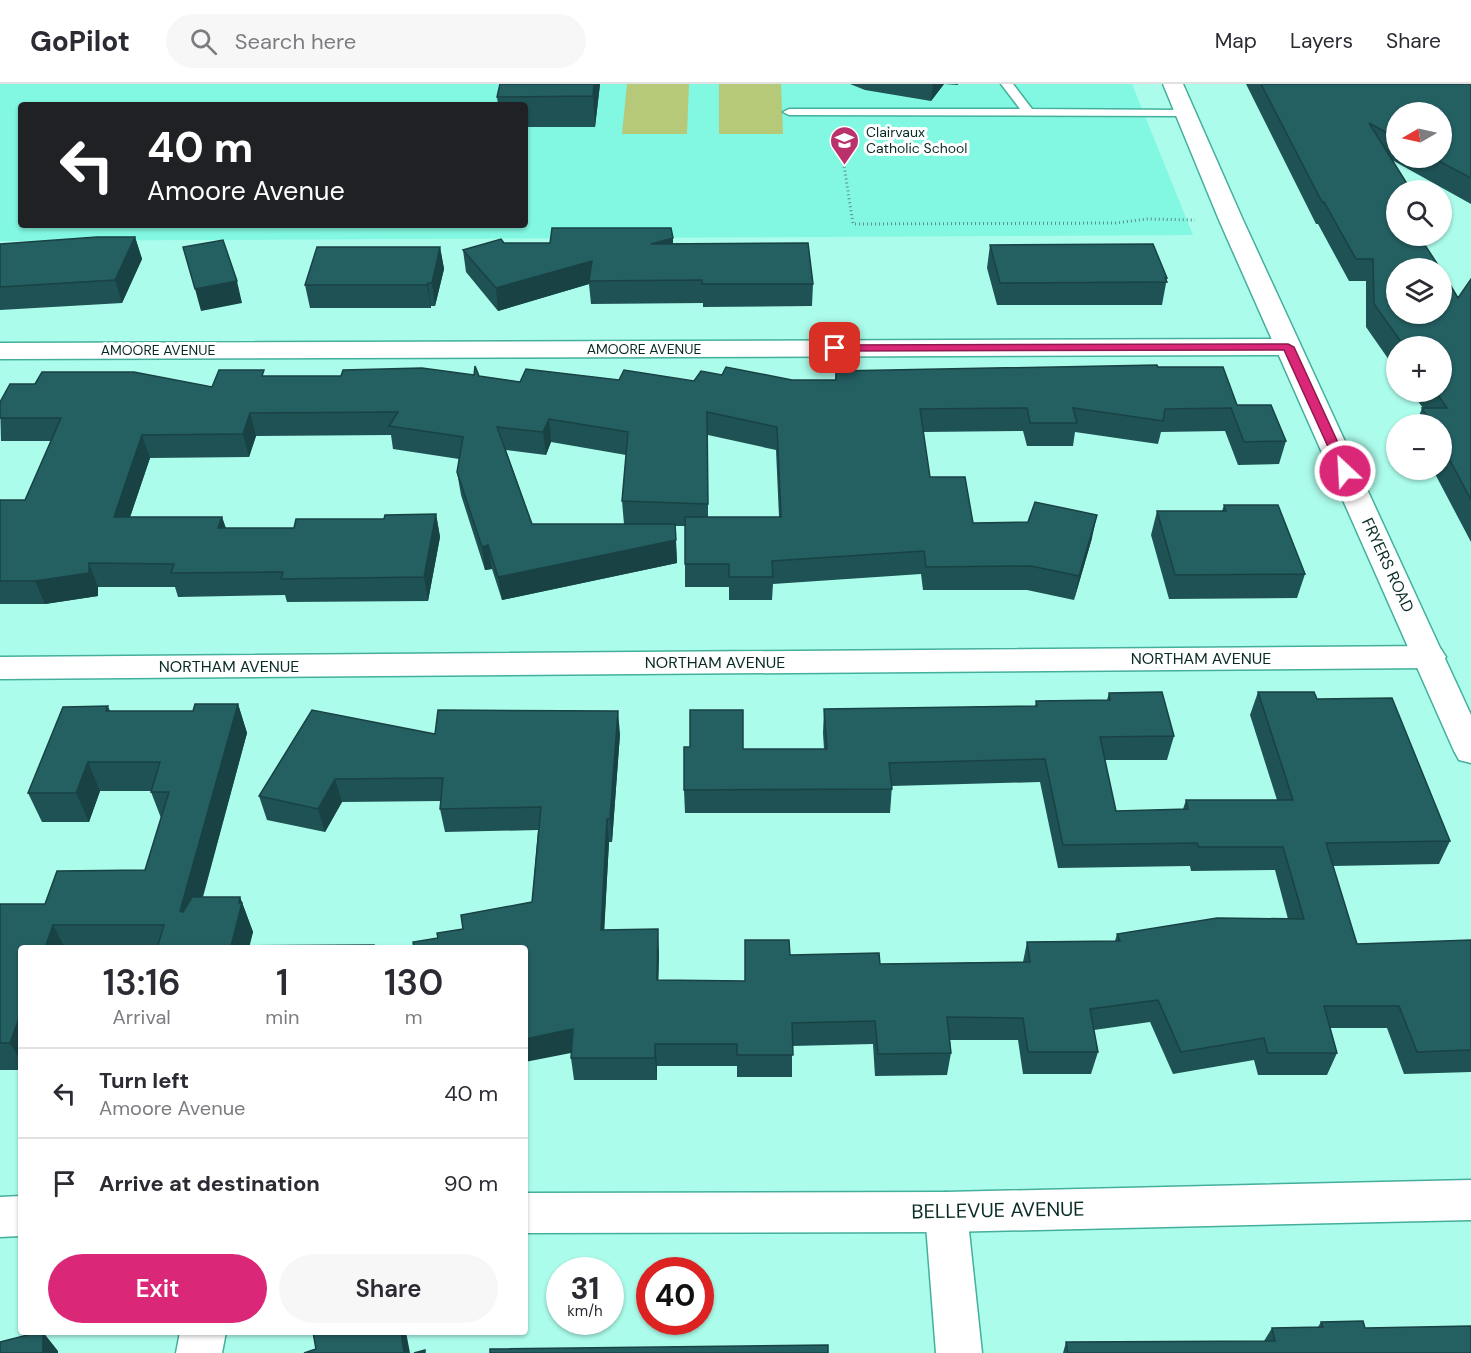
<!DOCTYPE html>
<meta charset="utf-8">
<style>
body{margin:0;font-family:"DM Sans",sans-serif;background:#f7f7f7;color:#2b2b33;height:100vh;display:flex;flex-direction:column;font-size:22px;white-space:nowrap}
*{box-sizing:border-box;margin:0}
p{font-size:20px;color:#7c7c81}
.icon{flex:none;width:33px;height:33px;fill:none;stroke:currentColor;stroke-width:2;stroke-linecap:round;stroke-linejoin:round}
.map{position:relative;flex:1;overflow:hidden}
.panel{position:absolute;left:18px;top:861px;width:510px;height:390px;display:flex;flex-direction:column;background:#fff;border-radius:6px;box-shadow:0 2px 4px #0004}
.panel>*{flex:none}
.hud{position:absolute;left:18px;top:18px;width:510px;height:126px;border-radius:6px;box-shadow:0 2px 4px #0004;background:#202124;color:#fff;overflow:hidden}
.needle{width:39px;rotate:261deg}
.controls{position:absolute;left:1386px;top:18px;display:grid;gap:12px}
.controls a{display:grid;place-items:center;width:66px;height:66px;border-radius:50%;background:#fff;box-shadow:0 2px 4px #0004;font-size:30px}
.speed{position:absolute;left:546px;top:1173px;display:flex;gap:12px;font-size:30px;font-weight:700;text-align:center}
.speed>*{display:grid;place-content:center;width:78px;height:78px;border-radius:50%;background:#fff;box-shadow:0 2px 4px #0004;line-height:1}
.speed small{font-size:15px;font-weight:400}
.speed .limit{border:9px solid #d22;background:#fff;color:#111}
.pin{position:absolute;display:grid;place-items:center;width:51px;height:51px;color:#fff;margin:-26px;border-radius:12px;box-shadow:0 3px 9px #0006}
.me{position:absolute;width:66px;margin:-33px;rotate:335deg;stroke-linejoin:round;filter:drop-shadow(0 0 4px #0008)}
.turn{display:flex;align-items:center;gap:21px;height:126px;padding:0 30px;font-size:27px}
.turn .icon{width:78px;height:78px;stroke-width:2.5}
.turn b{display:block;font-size:42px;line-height:51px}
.eta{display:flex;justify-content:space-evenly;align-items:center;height:102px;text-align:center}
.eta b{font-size:36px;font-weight:600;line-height:42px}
.primary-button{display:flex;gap:12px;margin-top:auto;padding:12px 30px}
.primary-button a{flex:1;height:69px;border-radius:36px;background:#db2777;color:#fff;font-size:24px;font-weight:600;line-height:69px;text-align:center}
.primary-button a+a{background:#f7f7f7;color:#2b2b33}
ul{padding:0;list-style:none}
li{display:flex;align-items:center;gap:18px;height:90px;padding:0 30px;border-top:2px solid #e1e1e2}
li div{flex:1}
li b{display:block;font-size:22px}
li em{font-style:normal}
header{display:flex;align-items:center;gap:36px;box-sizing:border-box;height:84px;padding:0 30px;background:#fff;border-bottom:2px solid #e1e1e2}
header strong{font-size:28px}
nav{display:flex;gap:33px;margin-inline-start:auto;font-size:21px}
.search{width:420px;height:54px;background:#f7f7f7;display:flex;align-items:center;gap:15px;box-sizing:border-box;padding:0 21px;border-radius:33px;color:#7c7c81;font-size:22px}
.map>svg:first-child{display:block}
</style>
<header>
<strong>GoPilot</strong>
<div class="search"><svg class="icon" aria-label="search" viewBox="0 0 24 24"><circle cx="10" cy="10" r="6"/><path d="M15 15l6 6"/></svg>Search here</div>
<nav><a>Map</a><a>Layers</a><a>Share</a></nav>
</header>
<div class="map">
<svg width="1471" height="1269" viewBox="0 0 1471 1269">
<rect width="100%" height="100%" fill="#acfceb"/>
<path fill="#82f7e1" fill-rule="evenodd" d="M0,0H1132L1193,151L0,157ZM21,21H525V141H21Z"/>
<path fill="#b6c979" d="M627,0H689L687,50H622Z
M719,0H781L783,50H719Z"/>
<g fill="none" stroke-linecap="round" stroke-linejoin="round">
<defs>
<path id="lane" d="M1001,0H1013L1032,25L1185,26L1191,29L1185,32L789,31L783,28L789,25H1020Z"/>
<path id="street" d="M1288,255L1297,258L1301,263L1297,268L1288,271L0,275V259Z
M1430,562L1441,565L1446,573L1441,581L1430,584L0,595V573Z
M946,1108L961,1114L967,1128L982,1269H936L925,1128L931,1114Z
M180,1248H226L222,1269H176Z"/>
<path id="secondary" d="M1163,0H1183L1243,136L1471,631V679L1459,676L1454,667L1219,136Z
M1471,1096V1136L946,1148L525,1149V1109L946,1108Z
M21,1112V1152L0,1153V1113Z"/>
</defs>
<use href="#lane" stroke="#43af9c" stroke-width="3"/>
<use href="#street" stroke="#43af9c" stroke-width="3"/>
<use href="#secondary" stroke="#43af9c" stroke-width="3"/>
<path stroke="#599286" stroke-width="3" stroke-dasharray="1 3" stroke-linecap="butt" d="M840,55L853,140L1116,139L1147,135L1195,136"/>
<use href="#lane" fill="#fff" fill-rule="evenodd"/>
<use href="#street" fill="#fff" fill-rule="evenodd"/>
<use href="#secondary" fill="#fff" fill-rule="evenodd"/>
</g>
<path fill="#1f5254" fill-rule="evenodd" d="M600,0L595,43H525V21H498L497,13Z
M850,0H958V1L944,0L931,17L865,6Z
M1246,0H1471V120L1392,76L1396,106V152L1458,214L1471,195V458L1433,386H1442V340H1416L1422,324H1423L1411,308H1442V262H1396V286L1366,243V197H1349L1318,140H1316ZM1396,28L1442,74H1396Z
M135,153L142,175L122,219L0,226V160Z
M504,159L673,160L813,200L812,222L703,223V219L591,220L589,200L498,227L466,188L463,166Z
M990,161L1167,194L1162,221H997L987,184Z
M440,163L444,185L435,222H431V224H310L305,201Z
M1158,283L1237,321L1286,357L1279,380L1238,381L1225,347L1161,348L1158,360L1075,348L1073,362H1027L1023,347L923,348L930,393L973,439L1092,454L1074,516L1027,506H923L921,490L773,500L772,516H729V503H685V442H675L677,479L502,516L492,485L485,486L461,411L457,388L459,375L393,365L391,351L256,352L249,373L150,374L130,433H222L226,444H294L436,430L440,453L428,517L287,518L285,511L178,513L175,503H98V512L45,520H0V416H25L51,357H1L0,318L212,303L266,292H479L520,298L619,296L694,297L722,291L792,296H835L836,287ZM708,351L776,366L779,433H708ZM551,358L626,371L622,417L624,440H532L506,366L546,371Z
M1224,421L1305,490L1297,514L1169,515L1151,451L1157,427H1222Z
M1258,608L1317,615L1450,757L1439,780L1333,782L1357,860L1471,856V988L1404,990L1387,944H1330L1337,969L1327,991H1258L1254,976L1173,990L1150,938L1094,946L1098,968L1091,990H1023L1018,956H950L951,969L947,991L875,992L873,960L792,962V993H737V982H657V996H574L571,974L572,968L438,854L532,818L538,746L445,748L440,725L441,717L342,718L325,748L267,736L259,712L435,650H620L612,758H609L604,846L659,868L658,896L745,897L790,871L880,880L1023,878L1027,858L1115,857L1117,850L1288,835L1275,786L1191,787L1190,782L1058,784L1040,698L892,702L890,729H685L684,706L743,665H824L823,649L824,625L1035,622L1036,617L1107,616L1109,609L1174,652L1167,676H1105L1116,727L1183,725L1186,716H1277L1250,631Z
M238,620L247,649L203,813H240L253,848L249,862L375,864H21V986H0V820H45L145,786L161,734L151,708V707H100L89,738H42L28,709L108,622L110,627H193Z
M1321,1238L1365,1244L1471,1269H1063L1066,1258L1264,1257L1272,1244L1318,1243Z"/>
<path fill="#194245" d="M594,0H600L595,43L593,12Z
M933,0H944L931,17Z
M135,153L142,175L122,219L115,196Z
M673,154V176L651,160Z
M440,163L444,185L435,222L432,199Z
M592,177L589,200L498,227L496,204Z
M237,197L242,219L201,227L195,205Z
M428,199L431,222V224L427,201Z
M250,329L256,352L249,373L243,350Z
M549,335L551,358L546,371L543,348Z
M142,351L150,374L122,457L114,433Z
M436,430L440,453L428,517L424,493Z
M1097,431L1092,454L1074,516L1079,492Z
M222,433L229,456L218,444Z
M676,456L677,479L502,516L498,493Z
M488,461L492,485L485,486L482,463Z
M89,479L98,503V512L45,520L35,497Z
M238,620L247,649L191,855L180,827Z
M618,627L620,650L612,758L610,735Z
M88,678L100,707L89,738L76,709Z
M335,695L342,718L325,748L318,725Z
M607,735L609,758L603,869L601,846Z
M240,813L253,848L249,864L231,862Z
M53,841L65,864H45Z
M658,845L659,868L658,919L657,896Z
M21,929V977L10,959Z
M573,945L576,968L525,978V955Z
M655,960L657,982V996L655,974Z
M43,1248L58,1267V1269H43Z
M401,1248H406L410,1269H404Z"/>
<path fill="#245f62" stroke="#194245" stroke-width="1.5" d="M500,0H594L593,12L497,13Z
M1261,0H1471V94L1433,74H1442V28H1396V54L1369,39L1411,106H1396V152H1419L1440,184H1396V230H1442V187L1458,214L1471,195V416L1442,361V340H1431L1422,324H1447L1436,308H1442V262H1404L1374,220L1373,175H1356L1324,118H1322Z
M552,144H671L673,154L651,160L808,159L813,200H702V196L589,197L592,177L496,204L463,166L501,155L504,159H550Z
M97,153H135L115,196L0,203V160Z
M223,156L237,197L195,205L183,163Z
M1153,160L1167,194H1165L1167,198L1000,199L990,161Z
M317,163H440L432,199H428L427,201H305Z
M1157,281L1158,283H1223L1237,321H1271L1286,357L1244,358L1231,324L1165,325L1163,337L1073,324L1077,339H1030L1027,324L920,325L930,393H965L973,439L1028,438L1035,418L1097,431L1079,492L1031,482L926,483L924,467L772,477L773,493H729V480H685V433H781L777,343L707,328L708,420L622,417L628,348L549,335L543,348L497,343L532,440H675L676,456L498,493L488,461L482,463L457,388L463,353L389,342L398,328L250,329L243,350L142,351L114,433H222L218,444H294L296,435H384L385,431L436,430L424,493L281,495L283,488L171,489L174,480L89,479V489L35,497H0V416H25L61,334H0V318L10,300H35L42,288H134L212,303L219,286H264L262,292H341L343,286L422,284L474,291L475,282L479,292L520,298L526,285L619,296L624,286L694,297L701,287L722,291L726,283L792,296H836V287Z
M1224,421H1278L1305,490L1175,491L1157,427H1226Z
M1162,608L1174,652L1100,653L1116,727L1188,725L1186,716H1293L1258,608H1314L1317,615L1392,614L1450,757L1326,759L1357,860L1471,856V966L1417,968L1399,922H1324L1337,969H1268L1264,954L1181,968L1158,916L1090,925L1098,968H1028L1023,934L947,933L951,969L878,970L875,937L792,939L793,971H737V960H655V974H571L573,945L525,955V864H414L413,858L438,854L437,849L463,845L461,831L532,818L541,723L440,725L443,694L335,695L318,725L259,712L312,626L435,650L438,626L618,627L610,735H607L601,846L658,845L657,896L745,897V856H789L790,871L879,869L880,880L1030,878L1027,858L1120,857L1117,850L1217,834L1304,835L1283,763H1199L1197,759L1063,761L1045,675L889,679L892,705L684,706V663H690V626H743V665H827L824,625L1037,622L1036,617L1110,616L1109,609Z
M195,620H238L180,827L183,828L192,813H240L239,819H242L231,862L374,861V864H157L164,841H53L45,864H21V929L10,959H0V820H45L57,787L145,786L169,708H151L160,678H88L76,709H28L63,623L108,622L106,627H193Z
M1363,1237L1365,1244L1471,1242V1269H1068L1066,1258L1275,1257L1272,1244L1323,1243L1321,1238Z
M39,1248H43V1269H0V1258Z
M313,1248H401L404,1269H304L316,1265Z
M828,1261V1269H490V1265Z
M425,1266V1269H414Z"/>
<path fill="#db2777" stroke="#8e194d" stroke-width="1.5" d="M1288,260L1294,263L1351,387L1349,390H1341L1339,387L1284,266L835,267L830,264L835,261Z"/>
<defs>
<symbol id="school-pin" viewBox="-11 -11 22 30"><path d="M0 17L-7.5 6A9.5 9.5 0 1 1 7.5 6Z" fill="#bb316b" stroke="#fff"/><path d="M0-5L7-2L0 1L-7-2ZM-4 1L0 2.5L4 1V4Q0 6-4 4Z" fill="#fff"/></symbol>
</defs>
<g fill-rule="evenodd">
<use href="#school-pin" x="828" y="40" width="33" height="45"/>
</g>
<g text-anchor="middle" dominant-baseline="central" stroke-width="6" stroke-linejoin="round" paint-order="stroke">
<g font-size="14" fill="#082b25" stroke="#fff" text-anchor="start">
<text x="866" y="48">Clairvaux<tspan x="866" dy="16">Catholic School</tspan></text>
</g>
<g font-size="14" fill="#082b25" stroke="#fff">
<text x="644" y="265">AMOORE AVENUE</text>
<text x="158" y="266">AMOORE AVENUE</text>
</g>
<g font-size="16" fill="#082b25" stroke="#fff">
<text transform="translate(1388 481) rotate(65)">FRYERS ROAD</text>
<text x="1201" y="574">NORTHAM AVENUE</text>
<text x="715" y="578">NORTHAM AVENUE</text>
<text x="229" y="582">NORTHAM AVENUE</text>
</g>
<g font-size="20" fill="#082b25" stroke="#fff">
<text transform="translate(998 1126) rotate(-1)">BELLEVUE AVENUE</text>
</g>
</g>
</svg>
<div class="controls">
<a><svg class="needle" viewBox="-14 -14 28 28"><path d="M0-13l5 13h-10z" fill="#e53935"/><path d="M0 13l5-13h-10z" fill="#7c7c81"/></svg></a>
<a><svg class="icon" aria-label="search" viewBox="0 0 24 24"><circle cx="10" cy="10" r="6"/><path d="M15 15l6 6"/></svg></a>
<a><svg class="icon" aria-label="layers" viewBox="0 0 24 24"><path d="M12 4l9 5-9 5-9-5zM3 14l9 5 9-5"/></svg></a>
<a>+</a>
<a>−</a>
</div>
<div class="speed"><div>31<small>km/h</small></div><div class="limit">40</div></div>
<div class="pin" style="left:835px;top:264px;background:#d93025"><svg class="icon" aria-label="arrive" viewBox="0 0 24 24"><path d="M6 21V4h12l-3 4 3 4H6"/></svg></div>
<svg class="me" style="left:1345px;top:387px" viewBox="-20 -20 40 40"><circle r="17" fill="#db2777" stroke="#fff" stroke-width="3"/><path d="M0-11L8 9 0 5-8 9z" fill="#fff"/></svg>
<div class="hud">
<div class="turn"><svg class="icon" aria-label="left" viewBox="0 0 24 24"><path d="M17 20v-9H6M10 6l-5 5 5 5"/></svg><div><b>40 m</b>Amoore Avenue</div></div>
</div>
<section class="panel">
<div class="eta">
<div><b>13:16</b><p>Arrival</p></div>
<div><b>1</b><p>min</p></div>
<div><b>130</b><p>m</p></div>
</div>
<ul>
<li><svg class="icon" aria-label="left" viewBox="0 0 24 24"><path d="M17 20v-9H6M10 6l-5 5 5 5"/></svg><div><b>Turn left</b><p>Amoore Avenue</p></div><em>40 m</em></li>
<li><svg class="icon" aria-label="arrive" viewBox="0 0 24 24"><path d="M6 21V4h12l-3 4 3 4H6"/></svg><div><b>Arrive at destination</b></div><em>90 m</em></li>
</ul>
<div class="primary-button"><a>Exit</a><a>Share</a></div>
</section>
</div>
